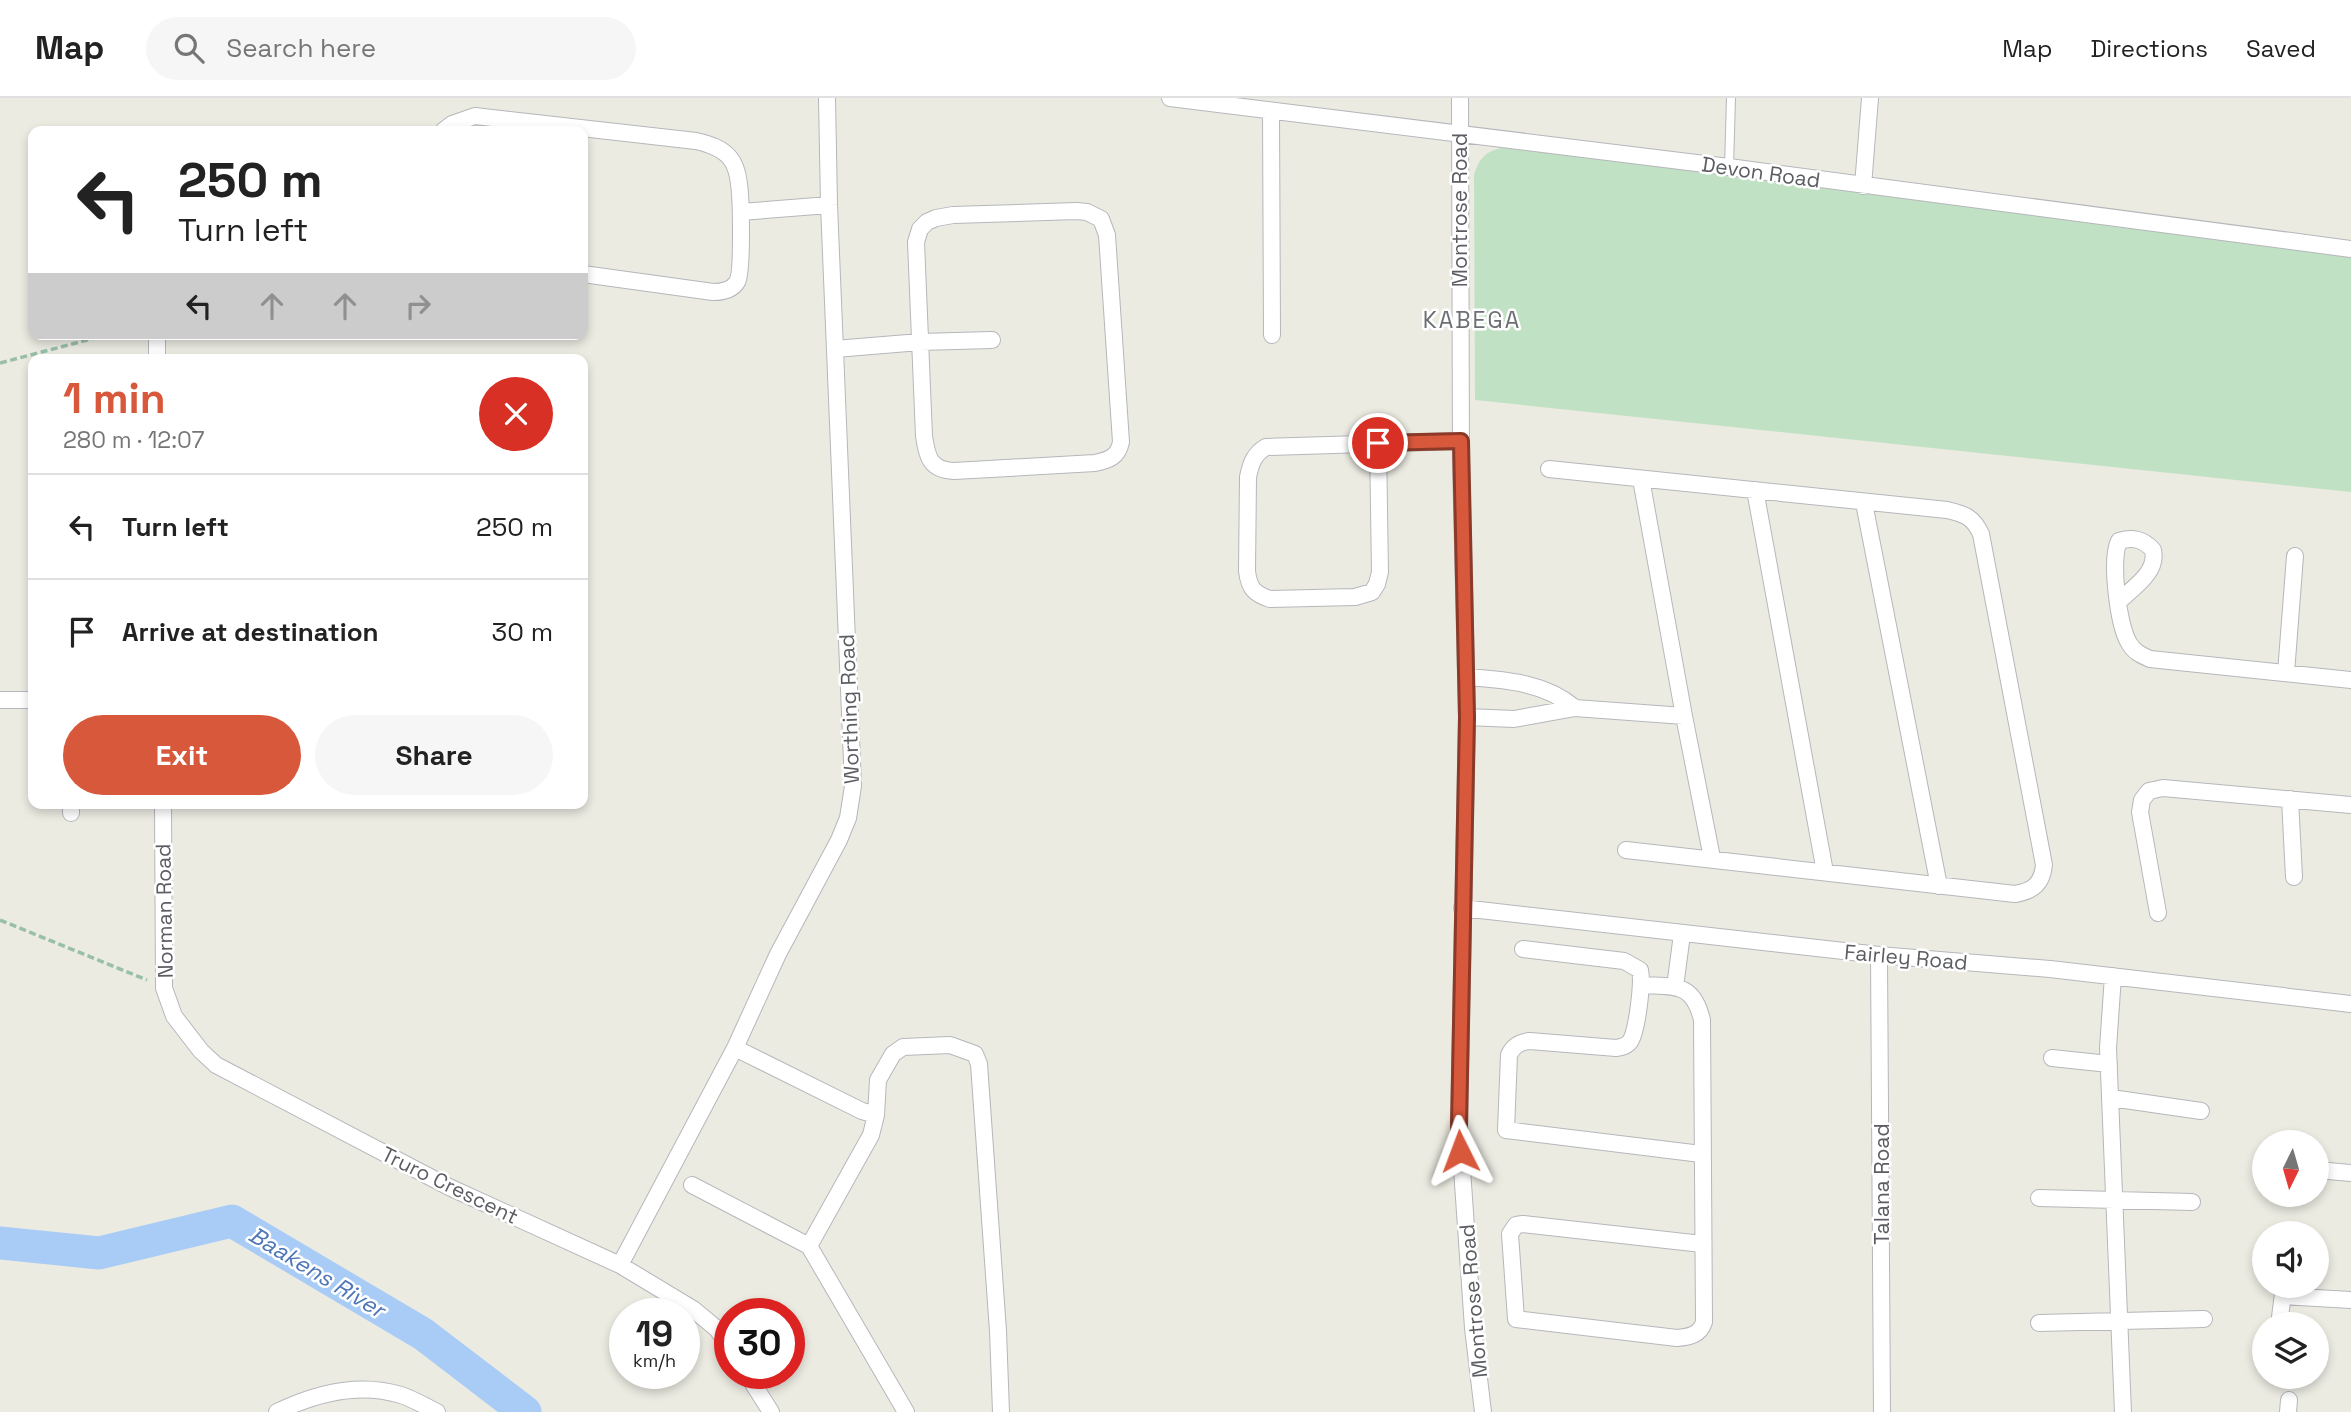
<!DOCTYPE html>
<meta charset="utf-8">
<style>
body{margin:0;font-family:"Space Grotesk",sans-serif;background:#f6f6f6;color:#222;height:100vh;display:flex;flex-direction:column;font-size:26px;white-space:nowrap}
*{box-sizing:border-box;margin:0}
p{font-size:23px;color:#767676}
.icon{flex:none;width:38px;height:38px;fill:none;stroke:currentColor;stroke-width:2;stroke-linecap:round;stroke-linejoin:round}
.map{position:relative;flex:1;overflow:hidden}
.side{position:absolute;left:28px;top:256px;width:560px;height:455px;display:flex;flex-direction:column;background:#fff;border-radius:14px;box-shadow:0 4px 10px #0003}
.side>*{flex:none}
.top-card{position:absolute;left:28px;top:28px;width:560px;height:214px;border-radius:14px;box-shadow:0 4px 10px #0003;background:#fff;color:#222;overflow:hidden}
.needle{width:46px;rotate:185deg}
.buttons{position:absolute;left:2252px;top:1032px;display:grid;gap:14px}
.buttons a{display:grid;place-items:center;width:77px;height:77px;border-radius:50%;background:#fff;box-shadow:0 4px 10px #0003;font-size:35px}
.speed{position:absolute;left:609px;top:1200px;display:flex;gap:14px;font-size:35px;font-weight:700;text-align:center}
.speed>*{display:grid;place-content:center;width:91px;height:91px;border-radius:50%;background:#fff;box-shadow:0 4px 10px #0003;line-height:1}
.speed small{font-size:18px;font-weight:400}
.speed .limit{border:10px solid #d22;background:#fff;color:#111}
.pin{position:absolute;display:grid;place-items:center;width:60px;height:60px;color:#fff;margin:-30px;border:4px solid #fff;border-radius:50%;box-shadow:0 2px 7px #0007}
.me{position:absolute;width:77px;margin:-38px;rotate:357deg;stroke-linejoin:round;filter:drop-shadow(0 0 5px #0008)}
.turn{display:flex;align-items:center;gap:24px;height:147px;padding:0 35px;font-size:32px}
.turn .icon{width:91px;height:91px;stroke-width:2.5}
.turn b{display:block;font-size:49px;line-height:60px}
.lanes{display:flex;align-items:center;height:66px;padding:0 35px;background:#0003;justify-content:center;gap:35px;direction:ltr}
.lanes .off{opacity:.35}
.round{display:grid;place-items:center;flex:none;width:74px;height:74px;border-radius:37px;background:#f6f6f6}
.headline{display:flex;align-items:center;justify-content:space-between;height:119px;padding:0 35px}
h1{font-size:42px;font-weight:800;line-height:52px;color:#d8583c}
.button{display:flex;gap:14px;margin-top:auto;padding:14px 35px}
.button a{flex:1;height:80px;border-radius:42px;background:#d8583c;color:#fff;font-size:28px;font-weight:800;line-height:80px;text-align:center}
.button a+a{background:#f6f6f6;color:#222}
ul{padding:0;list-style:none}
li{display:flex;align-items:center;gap:21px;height:105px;padding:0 35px;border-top:2px solid #e0e0e0}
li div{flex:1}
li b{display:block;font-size:26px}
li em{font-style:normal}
header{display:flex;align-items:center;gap:42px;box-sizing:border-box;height:98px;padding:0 35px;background:#fff;border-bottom:2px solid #e0e0e0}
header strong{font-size:33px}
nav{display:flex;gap:38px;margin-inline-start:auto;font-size:24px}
.search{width:490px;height:63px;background:#f6f6f6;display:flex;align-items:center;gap:18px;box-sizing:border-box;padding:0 24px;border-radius:38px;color:#767676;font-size:26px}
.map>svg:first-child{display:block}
</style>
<header>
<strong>Map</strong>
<div class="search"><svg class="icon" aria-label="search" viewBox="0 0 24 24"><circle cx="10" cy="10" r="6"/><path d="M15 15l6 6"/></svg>Search here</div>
<nav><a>Map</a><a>Directions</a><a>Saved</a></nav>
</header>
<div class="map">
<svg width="2351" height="1314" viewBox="0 0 2351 1314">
<rect width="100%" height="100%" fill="#ecebe2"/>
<path fill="#c1e1c4" d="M472,26L531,31V33H461Z
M1509,49L2351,159V394L1475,302L1474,77C1480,57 1489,51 1509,49Z"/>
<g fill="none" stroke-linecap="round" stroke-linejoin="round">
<path stroke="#a8ccf6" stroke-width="33" d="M0,1145L99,1155L232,1123L423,1236L525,1314"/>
<defs>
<path id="service" d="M1729,69L1731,0"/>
<path id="minor" d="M1170,0L1729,69L2351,151
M1460,0L1461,365L1467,619L1459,1028L1473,1230L1483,1314
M1271,13L1272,237
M443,33L452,26L475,18L696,43C709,46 722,50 730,60C736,67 738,77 739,86C741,100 743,174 737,184C732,192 721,194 713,194L583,176
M1863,88L1870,0
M1076,113L1087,114L1101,121L1107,137L1121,344C1118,359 1109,362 1095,365L954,373C930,372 927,359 924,338L916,144L920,131L927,124L936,120L953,117Z
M741,114L829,107
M157,236V261
M835,251L920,244L992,242
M1378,345L1380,474L1377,486L1372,494L1355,499L1270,501C1254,496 1249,490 1247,473L1248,379C1251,365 1254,356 1266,349L1461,343
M1549,371L1947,412C1965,416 1973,419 1981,436L2044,767C2042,786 2033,793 2015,796L1626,752
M1641,381L1684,618L1712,760
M1755,392L1825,774
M1864,405L1939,788
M2119,503C2134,489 2158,474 2153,452C2143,441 2133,439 2119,443C2110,461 2118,527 2129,545C2134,554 2141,557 2150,561L2351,582
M2286,575L2295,458
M1466,579C1505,582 1544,584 1575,610
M0,602H33
M1467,619L1514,621L1575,610L1684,618
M2290,701L2294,779
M71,705V715
M163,705L164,890L174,918L201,953L216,967L449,1089L620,1167L693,1211L717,1231L730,1250
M1462,810L1879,857L2050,871L2351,906
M2158,815L2140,714L2142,702L2149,693L2163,690L2351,707
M1523,851L1624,863L1640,872C1643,885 1637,931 1631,942C1628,948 1622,949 1616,950L1530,943C1519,944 1513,948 1509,957L1506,1032L1701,1056
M1879,857L1882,1314
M2113,878L2108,950L2123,1314
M1642,887C1675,889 1693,884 1702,922L1704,1224C1700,1237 1689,1239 1677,1240L1516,1221L1510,1136L1516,1127L1523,1126L1702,1146
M1675,889L1682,836
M735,950L862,1013L876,1017L871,1037L809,1148
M2052,960L2109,966
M2111,1000L2201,1013
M876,1017L878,982L893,956L903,949L950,947L975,956L979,966L998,1233L1001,1314
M2317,1072L2351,1075
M692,1087L809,1148L906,1314
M2039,1100L2192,1104
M620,1167L735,950L778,856L839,742L848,720L853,688L829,107L827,0
M2283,1198L2351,1202
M2280,1219L2284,1188
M2039,1225L2204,1221
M747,1276L771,1314
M277,1314C316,1295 359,1284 401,1297C413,1301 425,1308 437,1314
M2288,1314L2289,1302"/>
</defs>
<use href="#service" stroke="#b5b7bb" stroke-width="10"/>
<use href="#minor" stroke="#b5b7bb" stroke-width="18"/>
<path stroke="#99bfa8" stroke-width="3.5" stroke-dasharray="7 3.5" stroke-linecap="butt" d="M0,265L110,236
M0,822L147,882"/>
<use href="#service" stroke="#fff" stroke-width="8"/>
<use href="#minor" stroke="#fff" stroke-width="16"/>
</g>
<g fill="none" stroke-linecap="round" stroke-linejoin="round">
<defs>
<path id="route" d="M1378,345L1461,343L1467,619L1459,1028L1460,1053"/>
</defs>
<use href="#route" stroke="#8c3927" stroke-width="18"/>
<use href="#route" stroke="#d8583c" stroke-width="12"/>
</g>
<g text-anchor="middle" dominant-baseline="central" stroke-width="5" stroke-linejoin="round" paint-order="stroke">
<g font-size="21" fill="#5b5d62" stroke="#fff">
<text transform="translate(1761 74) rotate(8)">Devon Road</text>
<text transform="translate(1459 112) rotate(-90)">Montrose Road</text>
<text transform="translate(849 611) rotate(-92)">Worthing Road</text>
<text transform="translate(164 813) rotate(-91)">Norman Road</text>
<text transform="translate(1906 859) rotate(5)">Fairley Road</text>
<text transform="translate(1881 1086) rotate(-90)">Talana Road</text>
<text transform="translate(450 1087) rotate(26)">Truro Crescent</text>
<text transform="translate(1473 1203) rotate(-95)">Montrose Road</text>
</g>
<g font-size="23" letter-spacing="2" fill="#6c6f73" stroke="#fff">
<text x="1472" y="222">KABEGA</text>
</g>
<g font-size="23" font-style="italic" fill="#4d76b7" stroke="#fff">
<text transform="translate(317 1174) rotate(31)">Baakens River</text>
</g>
</g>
</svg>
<div class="buttons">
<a><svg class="needle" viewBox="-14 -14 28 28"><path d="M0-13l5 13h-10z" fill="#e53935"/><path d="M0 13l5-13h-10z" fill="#767676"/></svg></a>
<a><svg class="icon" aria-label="sound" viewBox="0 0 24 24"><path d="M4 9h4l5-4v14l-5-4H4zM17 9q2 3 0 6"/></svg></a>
<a><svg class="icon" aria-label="layers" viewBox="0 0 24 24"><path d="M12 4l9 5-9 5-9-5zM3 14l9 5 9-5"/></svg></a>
</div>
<div class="speed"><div>19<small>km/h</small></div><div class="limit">30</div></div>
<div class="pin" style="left:1378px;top:345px;background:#d93025"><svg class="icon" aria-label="arrive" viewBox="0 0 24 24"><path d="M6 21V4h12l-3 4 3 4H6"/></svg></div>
<svg class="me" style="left:1460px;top:1053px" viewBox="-20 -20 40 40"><path d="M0-17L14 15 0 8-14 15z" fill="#d8583c" stroke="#fff" stroke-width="4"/></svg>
<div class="top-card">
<div class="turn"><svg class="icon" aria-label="left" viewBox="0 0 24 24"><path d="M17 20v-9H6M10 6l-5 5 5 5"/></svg><div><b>250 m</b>Turn left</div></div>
<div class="lanes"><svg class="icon" aria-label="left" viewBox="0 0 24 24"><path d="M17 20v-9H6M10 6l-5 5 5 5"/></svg><svg class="icon off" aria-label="ahead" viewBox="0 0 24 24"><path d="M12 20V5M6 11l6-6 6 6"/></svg><svg class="icon off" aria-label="ahead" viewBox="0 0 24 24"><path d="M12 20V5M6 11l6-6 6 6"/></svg><svg class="icon off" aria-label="right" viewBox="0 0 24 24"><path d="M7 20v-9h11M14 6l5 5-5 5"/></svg></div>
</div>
<section class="side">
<div class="headline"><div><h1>1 min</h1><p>280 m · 12:07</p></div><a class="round" style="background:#d93025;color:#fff"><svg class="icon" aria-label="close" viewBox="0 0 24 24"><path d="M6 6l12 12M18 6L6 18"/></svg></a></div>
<ul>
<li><svg class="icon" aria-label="left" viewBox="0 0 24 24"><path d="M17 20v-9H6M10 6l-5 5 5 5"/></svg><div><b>Turn left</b></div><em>250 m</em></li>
<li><svg class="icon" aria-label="arrive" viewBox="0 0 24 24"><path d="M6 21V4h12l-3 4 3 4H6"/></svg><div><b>Arrive at destination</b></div><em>30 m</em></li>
</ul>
<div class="button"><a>Exit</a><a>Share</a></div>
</section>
</div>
